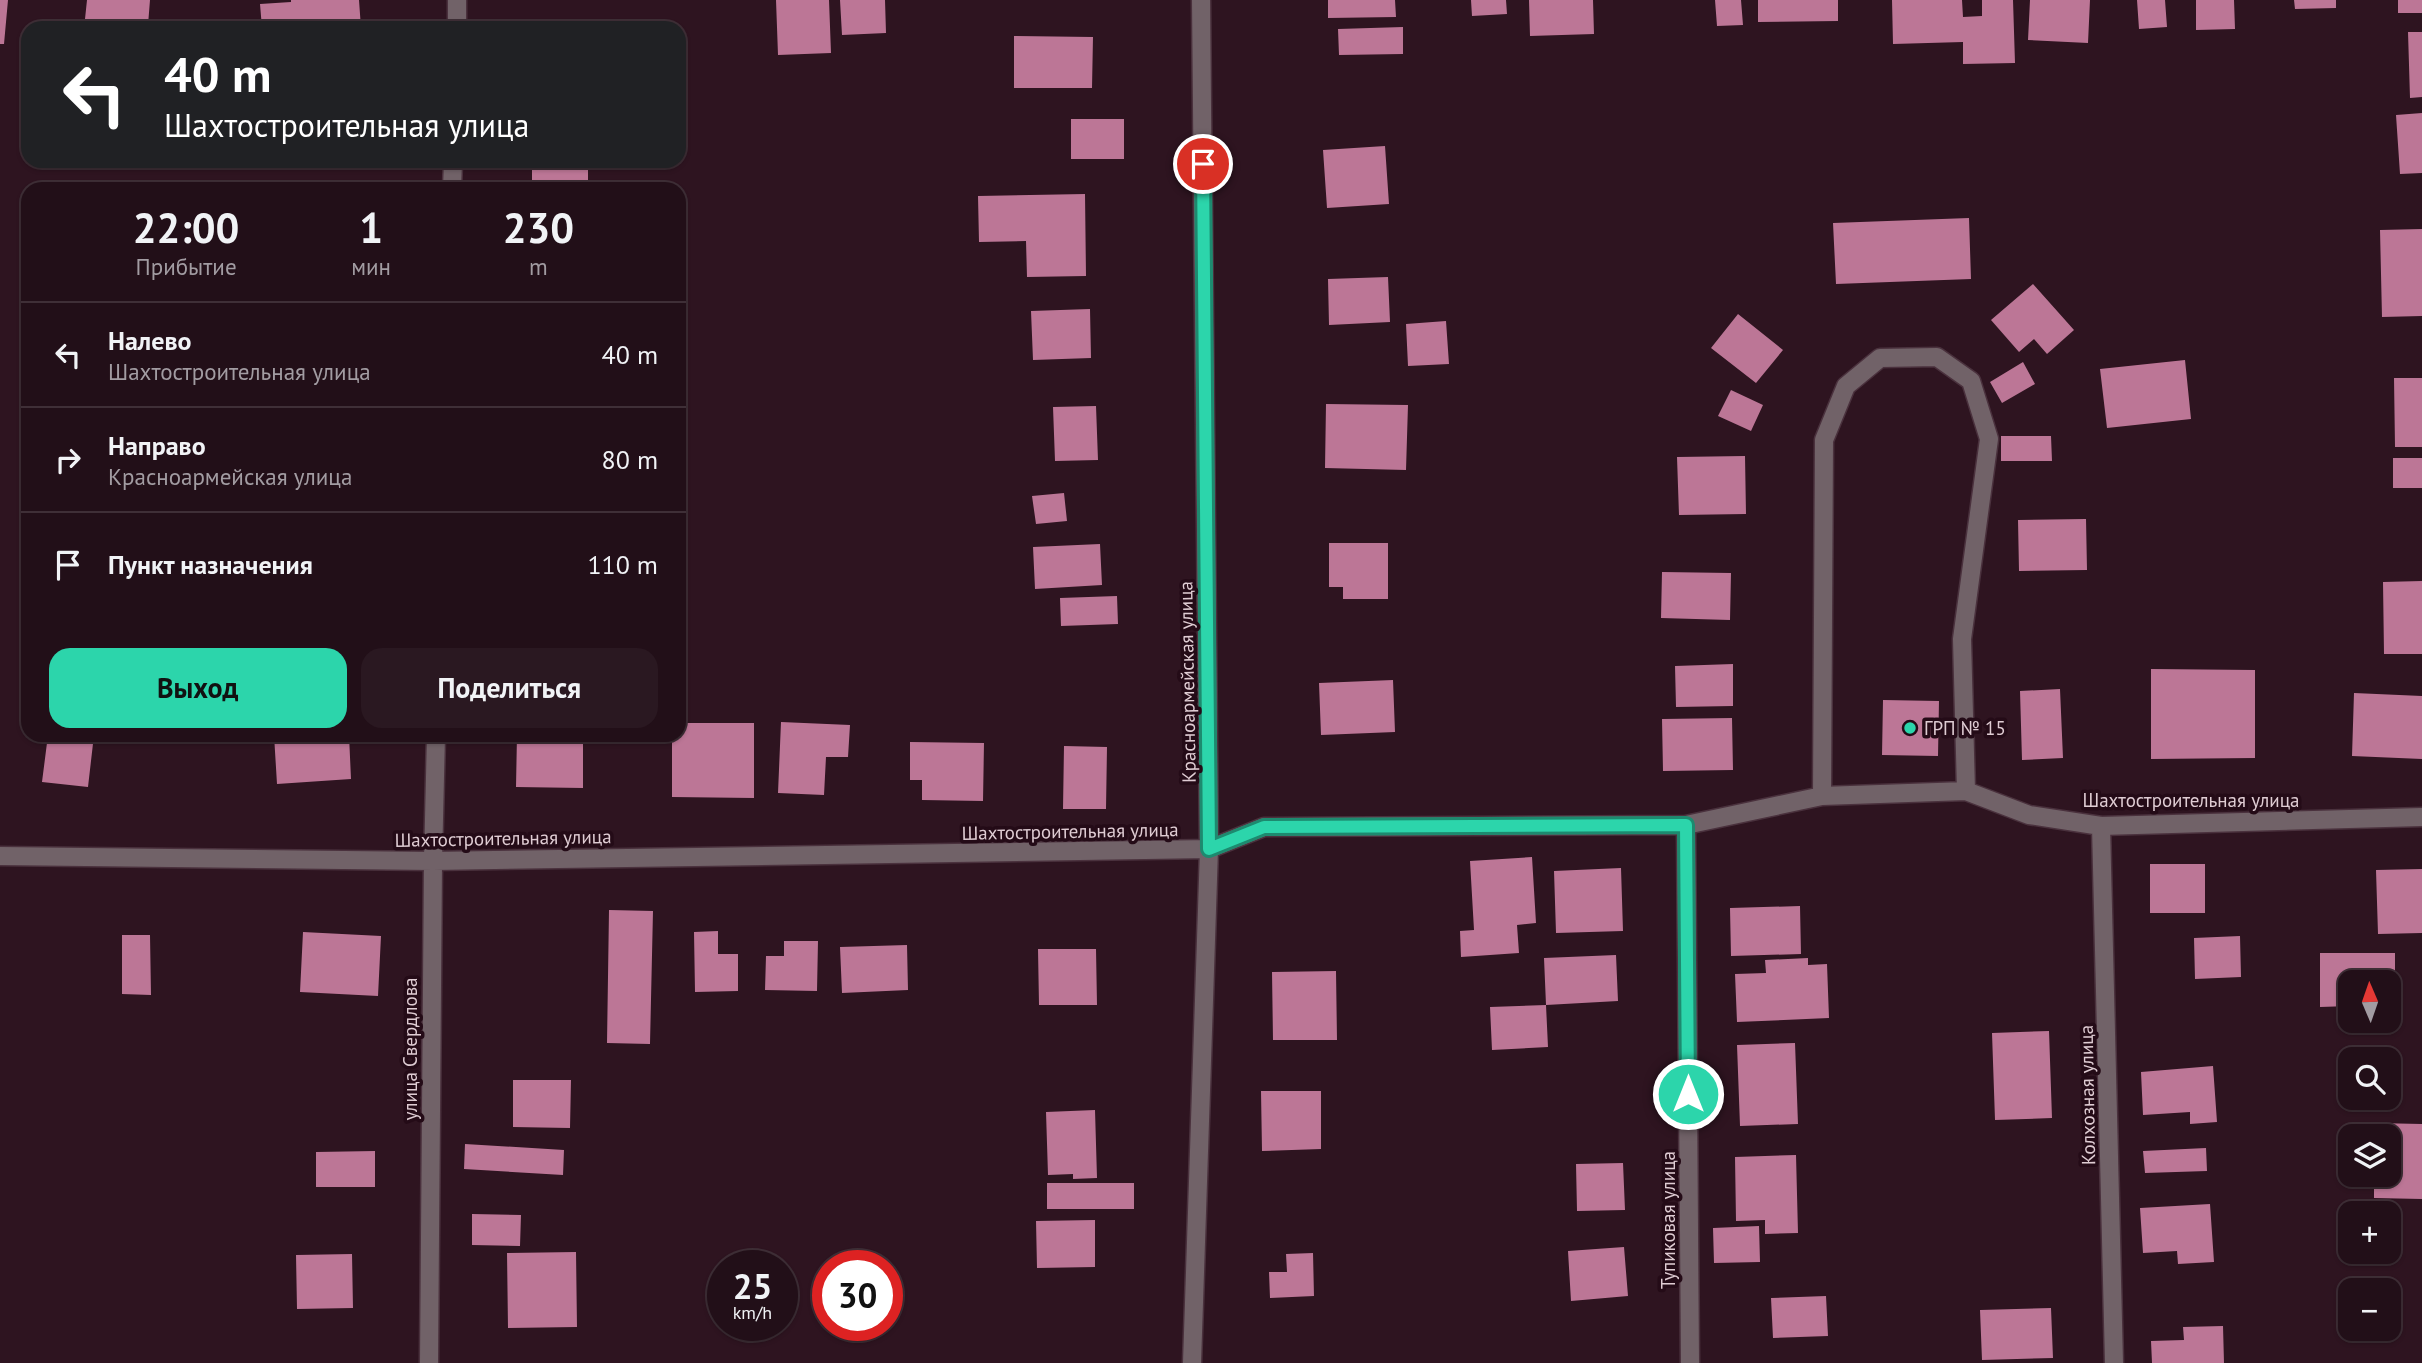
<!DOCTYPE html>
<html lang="ru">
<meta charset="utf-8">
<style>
body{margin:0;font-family:"PT Sans",sans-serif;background:#2a1821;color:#f1f3f6;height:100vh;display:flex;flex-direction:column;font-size:26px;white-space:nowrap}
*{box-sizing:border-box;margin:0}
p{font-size:23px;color:#a29ca2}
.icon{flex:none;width:38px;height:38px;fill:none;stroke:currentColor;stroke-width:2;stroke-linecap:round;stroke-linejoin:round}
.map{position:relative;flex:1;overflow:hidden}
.sheet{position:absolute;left:21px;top:182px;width:665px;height:560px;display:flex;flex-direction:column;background:#220f18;border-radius:21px;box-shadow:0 2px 5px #0004,0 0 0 2px #3f2f37}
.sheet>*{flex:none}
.banner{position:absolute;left:21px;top:21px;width:665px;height:147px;border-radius:21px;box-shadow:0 2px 5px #0004,0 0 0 2px #3f2f37;background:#202124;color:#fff;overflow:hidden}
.needle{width:46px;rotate:358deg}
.fabs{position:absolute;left:2338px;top:970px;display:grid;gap:14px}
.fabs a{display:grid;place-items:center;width:63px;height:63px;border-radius:14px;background:#220f18;box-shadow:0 2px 5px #0004,0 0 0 2px #3f2f37;font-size:35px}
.speed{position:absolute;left:707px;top:1250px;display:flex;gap:14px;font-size:35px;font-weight:700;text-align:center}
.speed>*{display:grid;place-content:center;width:91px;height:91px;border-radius:50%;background:#220f18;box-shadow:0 2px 5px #0004,0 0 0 2px #3f2f37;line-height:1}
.speed small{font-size:18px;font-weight:400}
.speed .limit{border:10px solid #d22;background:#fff;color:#111}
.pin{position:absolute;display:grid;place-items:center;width:60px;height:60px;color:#fff;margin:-30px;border:4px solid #fff;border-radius:50%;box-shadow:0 2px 7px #0007}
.me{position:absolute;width:77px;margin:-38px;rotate:0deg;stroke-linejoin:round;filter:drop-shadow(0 0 5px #0008)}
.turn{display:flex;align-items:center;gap:24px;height:147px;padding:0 28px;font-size:32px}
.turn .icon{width:91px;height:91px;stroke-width:2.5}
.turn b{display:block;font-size:49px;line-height:60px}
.eta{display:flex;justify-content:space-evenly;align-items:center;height:119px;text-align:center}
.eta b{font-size:42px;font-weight:600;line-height:49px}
.primary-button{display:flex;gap:14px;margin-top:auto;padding:14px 28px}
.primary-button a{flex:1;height:80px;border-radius:21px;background:#2cd5ab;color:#111;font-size:28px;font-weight:600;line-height:80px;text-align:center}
.primary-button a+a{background:#2a1821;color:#f1f3f6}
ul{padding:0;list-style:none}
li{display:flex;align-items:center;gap:21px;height:105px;padding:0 28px;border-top:2px solid #3f2f37}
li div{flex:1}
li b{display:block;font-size:26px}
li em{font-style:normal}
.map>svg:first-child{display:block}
</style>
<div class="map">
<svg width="2422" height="1363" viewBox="0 0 2422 1363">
<rect width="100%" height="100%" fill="#2e1420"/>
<path fill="#bc7696" d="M0,0H8L4,44H0Z
M87,0H150L148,25L85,19Z
M291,0H359L361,28H289V26L262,28L260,4L291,2Z
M776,0H829L831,53L778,55Z
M840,0H885L886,33L842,35Z
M1328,0H1395L1396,17L1328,18Z
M1471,0H1506L1507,14L1472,16Z
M1529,0H1593L1594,34L1530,36Z
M1715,0H1741L1743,25L1717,26Z
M1758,0H1838V21L1758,22Z
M1892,0H1962L1963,17L1982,16V0H2013L2015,63L1963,64V42L1893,44Z
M2030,0H2090L2088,43L2028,40Z
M2137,0H2165L2167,27L2139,29Z
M2196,0H2234L2235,29L2196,30Z
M2294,0H2336V8L2295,9Z
M2398,0H2422V13H2398Z
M1403,27V54L1339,55L1338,29Z
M2408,32H2422V97L2410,98Z
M1014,36L1093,37L1092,88H1014Z
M2422,113V173L2400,174L2396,115Z
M1071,119H1124V159H1071Z
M1385,146L1389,204L1327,208L1323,150Z
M532,161H588V189H532Z
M1085,194L1086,276L1027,277L1026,241L979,242L978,196Z
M1969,218L1971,279L1836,284L1833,223Z
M2422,229V316L2382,317L2380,230Z
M1388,277L1390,322L1329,325L1328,279Z
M2033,284L2074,330L2047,354L2034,339L2019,352L1991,320Z
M1090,309L1091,358L1033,360L1031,311Z
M1738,314L1783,350L1756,383L1711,348Z
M1446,321L1449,364L1408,366L1406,324Z
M2185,360L2191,419L2107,428L2100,369Z
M2023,362L2035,384L2002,403L1990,382Z
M2394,378H2422V447H2395Z
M1731,390L1763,405L1751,431L1718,416Z
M1326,404L1408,405L1406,470L1325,468Z
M1096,406L1098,460L1055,461L1053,407Z
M2001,436H2051L2052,461H2001Z
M1745,456L1746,514L1679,515L1677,457Z
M2393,458H2422V488H2393Z
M1064,493L1067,521L1036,524L1032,496Z
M2086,519L2087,570L2019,571L2018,520Z
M1329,543H1388V599H1343V587H1329Z
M1100,544L1102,585L1035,589L1033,547Z
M1662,572L1731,573L1730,620L1661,618Z
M2422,581V654H2384L2383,582Z
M1117,596L1118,624L1061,626L1060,598Z
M1733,664V706L1676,707L1675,666Z
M2151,669L2255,670V758L2151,759Z
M1393,680L1395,732L1321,735L1319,683Z
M2060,689L2063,758L2022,760L2020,691Z
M2354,693L2422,696V759L2352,756Z
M1883,700L1939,701L1938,756L1882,755Z
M1732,718L1733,770L1663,771L1662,719Z
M781,722L850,725L848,757H826L824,795L778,793Z
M679,723H754V798L672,797V735H679Z
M48,735H94L88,787L42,782Z
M274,735H349L351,779L277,784Z
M517,735H583V788L516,787Z
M910,742L984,743L983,801L922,800V780H910Z
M1064,746L1107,747L1106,809H1063Z
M1532,857L1536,923L1517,925L1519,953L1461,957L1460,931L1474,930L1470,861Z
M2150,864H2205V913H2150Z
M1621,868L1623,931L1556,933L1554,871Z
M2422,869V933L2378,934L2376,870Z
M1800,906L1801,954L1731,956L1730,908Z
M609,910L653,911L650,1044L607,1043Z
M718,931V954H738V991L695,992L694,932Z
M303,932L381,936L378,996L300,992Z
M122,935H150L151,995L122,994Z
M2240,936L2241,977L2195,979L2194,938Z
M784,941H818L817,991L765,990L766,956H784Z
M907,945L908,990L842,993L840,947Z
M1038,949H1096L1097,1005H1039Z
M2320,953H2395V1006H2389V982H2350V1006L2320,1007Z
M1616,955L1618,1001L1546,1005L1548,1047L1492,1050L1490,1007L1546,1005L1544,958Z
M1808,958V965L1827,964L1829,1018L1737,1022L1735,974L1766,973L1765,960Z
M1336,971L1337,1040H1273L1272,972Z
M2049,1031L2052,1118L1995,1120L1992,1033Z
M1795,1043L1798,1124L1740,1126L1737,1045Z
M2213,1066L2217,1122L2190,1124V1112L2143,1115L2141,1072Z
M513,1080H571L570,1128L513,1127Z
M1261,1091H1321V1149L1262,1151Z
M1095,1110L1097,1178L1073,1179V1174L1048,1175L1046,1112Z
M2375,1123L2422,1124V1199L2374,1198V1174H2389V1136H2374Z
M465,1144L564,1150L563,1175L464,1169Z
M2206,1148L2207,1171L2145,1173L2143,1151Z
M375,1151V1187H316V1152Z
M1796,1155L1798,1233L1765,1234V1220L1736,1221L1735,1157Z
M1623,1163L1625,1210L1577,1211L1576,1164Z
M1047,1183H1134V1209H1047Z
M2210,1204L2214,1262L2178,1264L2177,1251L2143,1253L2140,1208Z
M472,1214L521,1215L520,1246L472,1245Z
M1095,1220V1267L1037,1268L1036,1221Z
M1759,1226L1760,1262L1714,1263L1713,1228Z
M1624,1247L1628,1296L1571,1301L1568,1251Z
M576,1252L577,1327L508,1328L507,1253Z
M1313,1253L1314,1296L1270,1298L1269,1272H1287L1286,1254Z
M352,1254L353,1308L297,1309L296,1255Z
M1826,1296L1828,1336L1773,1338L1771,1298Z
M2051,1308L2053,1358L1982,1360L1980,1310Z
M2223,1326L2224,1363H2152L2151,1341L2184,1340L2183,1327Z"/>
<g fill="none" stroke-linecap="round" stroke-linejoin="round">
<defs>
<path id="minor" d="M457,28V0
M452,189L453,161
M1822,796L1824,440L1846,386L1880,358L1937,357L1971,381L1989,439L1962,639L1966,791
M1686,825L1690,1363
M2101,826L2114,1363
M0,856L433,861L1209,849L1264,827L1686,825L1822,796L1966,791L2029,815L2101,826L2422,817
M429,1363L433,861L436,735
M1192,1363L1209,849L1201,0"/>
</defs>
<use href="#minor" stroke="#4a313d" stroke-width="21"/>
<use href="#minor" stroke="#716268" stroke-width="18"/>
</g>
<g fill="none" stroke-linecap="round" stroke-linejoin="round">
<defs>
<path id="route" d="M1203,164L1209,849L1264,827L1686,825L1688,1094"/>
</defs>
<use href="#route" stroke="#1d8a6f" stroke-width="18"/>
<use href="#route" stroke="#2cd5ab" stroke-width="12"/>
</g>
<circle fill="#2cd5ab" stroke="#240b17" stroke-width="2.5" cx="1910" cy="728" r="7"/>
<g text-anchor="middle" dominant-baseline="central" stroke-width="7" stroke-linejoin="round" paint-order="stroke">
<g font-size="19" fill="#dfccd3" stroke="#240b17">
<text transform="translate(1187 682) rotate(-91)">Красноармейская улица</text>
<text x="2191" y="800">Шахтостроительная улица</text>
<text transform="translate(1070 831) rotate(-1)">Шахтостроительная улица</text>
<text transform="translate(503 838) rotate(-1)">Шахтостроительная улица</text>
<text transform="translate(410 1049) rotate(-90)">улица Свердлова</text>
<text transform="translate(2087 1095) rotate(-91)">Колхозная улица</text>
<text transform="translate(1668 1220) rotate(-90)">Тупиковая улица</text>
</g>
<g font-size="19" fill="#dfccd3" stroke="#240b17" text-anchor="start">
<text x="1924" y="728">ГРП № 15</text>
</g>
</g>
</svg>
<div class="fabs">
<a><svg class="needle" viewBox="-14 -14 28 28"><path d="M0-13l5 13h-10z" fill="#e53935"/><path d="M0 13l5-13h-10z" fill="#a29ca2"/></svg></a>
<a><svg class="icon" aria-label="search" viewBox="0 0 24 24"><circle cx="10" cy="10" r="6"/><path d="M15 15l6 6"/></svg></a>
<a><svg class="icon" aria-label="layers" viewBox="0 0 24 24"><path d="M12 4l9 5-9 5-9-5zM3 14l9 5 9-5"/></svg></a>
<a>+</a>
<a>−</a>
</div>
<div class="speed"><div>25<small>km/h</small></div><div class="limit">30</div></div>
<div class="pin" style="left:1203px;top:164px;background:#d93025"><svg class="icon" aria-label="arrive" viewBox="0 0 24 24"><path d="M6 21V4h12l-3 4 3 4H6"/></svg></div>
<svg class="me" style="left:1688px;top:1094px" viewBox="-20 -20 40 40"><circle r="17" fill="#2cd5ab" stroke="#fff" stroke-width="3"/><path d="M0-11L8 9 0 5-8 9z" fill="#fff"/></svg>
<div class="banner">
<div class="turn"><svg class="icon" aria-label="left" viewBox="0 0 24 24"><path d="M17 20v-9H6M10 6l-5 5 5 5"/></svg><div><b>40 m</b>Шахтостроительная улица</div></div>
</div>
<section class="sheet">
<div class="eta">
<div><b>22:00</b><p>Прибытие</p></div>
<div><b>1</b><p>мин</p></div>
<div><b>230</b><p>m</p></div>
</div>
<ul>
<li><svg class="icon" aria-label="left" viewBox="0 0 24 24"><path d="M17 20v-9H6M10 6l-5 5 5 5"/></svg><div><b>Налево</b><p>Шахтостроительная улица</p></div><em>40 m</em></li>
<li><svg class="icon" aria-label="right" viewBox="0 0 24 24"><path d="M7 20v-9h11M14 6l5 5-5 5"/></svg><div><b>Направо</b><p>Красноармейская улица</p></div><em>80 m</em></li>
<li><svg class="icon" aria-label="arrive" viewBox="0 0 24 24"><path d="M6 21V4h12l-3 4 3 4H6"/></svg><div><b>Пункт назначения</b></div><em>110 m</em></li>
</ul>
<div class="primary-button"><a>Выход</a><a>Поделиться</a></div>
</section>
</div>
